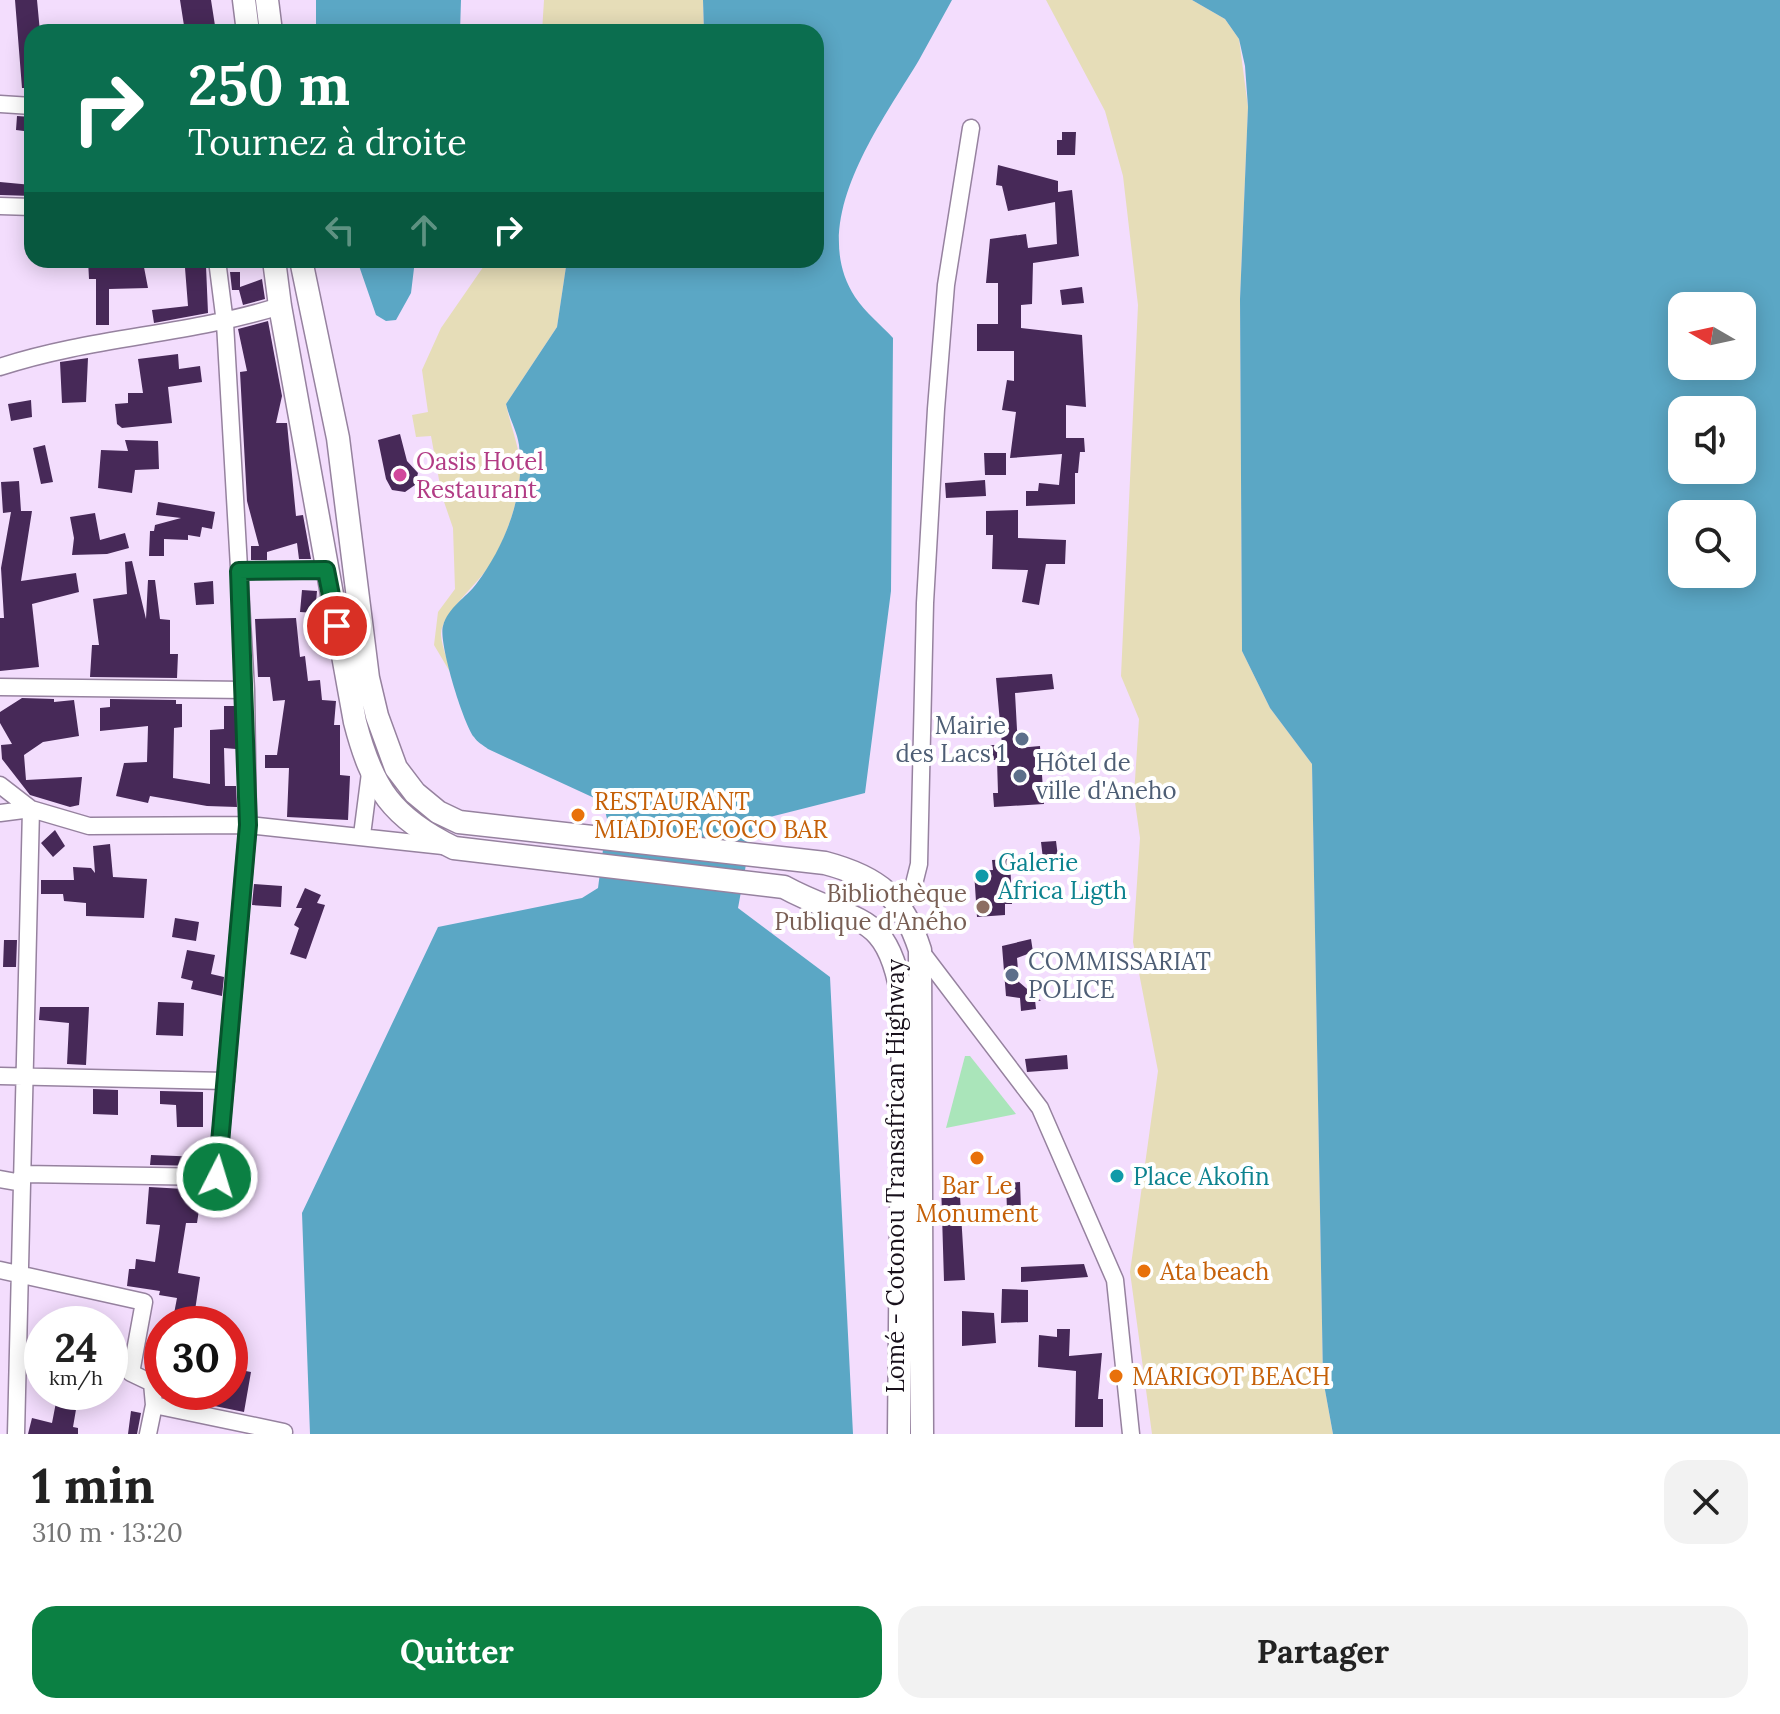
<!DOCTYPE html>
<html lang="fr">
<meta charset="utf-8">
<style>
body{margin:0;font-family:Lora,serif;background:#f2f2f2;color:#222;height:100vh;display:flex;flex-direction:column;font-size:30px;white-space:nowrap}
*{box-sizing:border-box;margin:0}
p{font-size:26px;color:#767676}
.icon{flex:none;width:44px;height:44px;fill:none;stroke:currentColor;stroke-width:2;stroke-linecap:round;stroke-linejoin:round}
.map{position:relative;height:1434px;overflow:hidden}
.side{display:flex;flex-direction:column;background:#fff;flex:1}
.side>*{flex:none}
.guide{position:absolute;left:24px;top:24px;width:800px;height:244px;border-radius:24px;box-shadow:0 4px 20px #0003;background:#0b6e4f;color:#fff;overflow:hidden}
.needle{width:52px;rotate:279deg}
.buttons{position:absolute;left:1668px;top:292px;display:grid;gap:16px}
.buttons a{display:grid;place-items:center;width:88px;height:88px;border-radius:16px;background:#fff;box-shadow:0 4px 20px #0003;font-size:40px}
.speed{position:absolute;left:24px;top:1306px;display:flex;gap:16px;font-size:40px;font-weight:700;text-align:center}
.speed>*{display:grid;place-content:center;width:104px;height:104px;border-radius:50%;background:#fff;box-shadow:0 4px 20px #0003;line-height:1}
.speed small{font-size:20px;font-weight:400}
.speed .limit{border:12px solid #d22;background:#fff;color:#111}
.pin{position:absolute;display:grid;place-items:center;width:68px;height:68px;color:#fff;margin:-34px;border:4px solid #fff;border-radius:50%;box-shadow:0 2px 8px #0007}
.me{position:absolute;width:88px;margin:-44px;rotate:5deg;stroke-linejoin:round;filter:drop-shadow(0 0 6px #0008)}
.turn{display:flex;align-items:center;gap:28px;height:168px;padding:0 32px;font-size:36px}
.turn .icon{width:104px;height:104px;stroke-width:2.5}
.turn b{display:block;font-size:56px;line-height:68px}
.lanes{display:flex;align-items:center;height:76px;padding:0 32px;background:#0003;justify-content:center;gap:40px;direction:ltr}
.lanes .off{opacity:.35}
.round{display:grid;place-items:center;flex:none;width:84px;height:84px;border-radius:24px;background:#f2f2f2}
.overview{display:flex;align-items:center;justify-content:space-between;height:136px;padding:0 32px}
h1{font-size:48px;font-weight:700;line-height:60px}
.button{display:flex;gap:16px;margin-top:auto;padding:16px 32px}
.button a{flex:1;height:92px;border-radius:24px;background:#0b8043;color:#fff;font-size:32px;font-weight:700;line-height:92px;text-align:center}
.button a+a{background:#f2f2f2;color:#222}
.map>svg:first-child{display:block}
</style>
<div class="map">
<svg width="1780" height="1434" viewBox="0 0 1780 1434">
<rect width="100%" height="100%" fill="#f3ddfd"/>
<path fill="#aae5ba" d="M965,1056H970L1016,1114L946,1128Z"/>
<path fill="#e6ddb8" d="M544,0H703L704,32H542Z
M1046,0H1192L1225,19L1239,39L1248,107L1240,299L1242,651L1270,708L1312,764L1323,1379L1333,1434H1152L1130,1272L1158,1071L1133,942L1140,838L1134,795L1139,719L1121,676L1138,305L1123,176L1105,111Z
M488,260H567L557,327L506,404C511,430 522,450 520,477C517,505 507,535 493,560C482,581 440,614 441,635C442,648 449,664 453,677L434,645L438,612L455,589L453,528L442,496L431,436L416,437L412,415L428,412L422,370L441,328Z"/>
<path fill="#5ba7c5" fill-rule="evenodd" d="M316,0H461L460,32H316Z
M703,0H952C941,20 930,40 919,60C881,124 806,221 855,297C865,312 881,325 893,338L891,591L865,793L754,821L738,908L830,977L853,1434H310L302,1213L438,927L582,898L598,888L607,819L603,802L488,749C483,745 477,742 474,737C463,723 438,641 443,626C448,607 466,598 477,583C505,545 526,494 519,445C517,431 509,418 506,404L557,327L567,260H816V32H704Z
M1192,0H1780V1434H1333L1323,1379L1312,764L1270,708L1242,651L1240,299L1248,107L1245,66L1239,39L1225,19ZM1682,306H1742V366H1682ZM1682,410H1742V470H1682ZM1682,514H1742V574H1682Z
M357,260H415L411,293L396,320L386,321L376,315Z"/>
<path fill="#472958" d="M15,0H37L40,32H32V88H22Z
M180,0H211L216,32H185Z
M17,116L32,117V132L16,130Z
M1062,132H1076L1075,155H1057V140H1062Z
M998,165L1058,181V192L1072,190L1079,256L1033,263L1032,304L1021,305V328L1082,335L1086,407L1066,405V438H1084L1085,452H1080L1078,473H1075V504L1026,506V491H1038L1039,483L1059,485L1062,454L1010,458L1016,412L1002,410L1007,380L1014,381V351H977V324H998V283H986L990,239L1026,234L1028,248L1057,244L1055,202L1008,211L1002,186L996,185Z
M0,182L32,185V196L0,195Z
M88,260L143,262L148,288L109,289V325H96V279H89Z
M206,266L208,313L154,323L152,310L188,306L185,268Z
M230,272H240V287L262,279L265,299L243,305L239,290H232Z
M1082,287L1084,303L1062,305L1060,290Z
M268,321L282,396L276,423H287L296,516L303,515L311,559H299L297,543L267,552V560H251V546H259L247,501L240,372L247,371L238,329Z
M178,354L179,369L200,366L202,382L168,387L172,423L122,428L117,424L115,404L128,403V393H143L138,359Z
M88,358L86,402L62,403L60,362Z
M31,400L32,417L11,421L8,404Z
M400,434L407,461L418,473L415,485L405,492L392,490L386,479L378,440Z
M125,440L158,441L159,469L135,470L132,493L98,488L101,450L128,451Z
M45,445L53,482L41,484L33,448Z
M984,453H1006V475H985Z
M985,480L986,496L946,498L945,483Z
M19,481L21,511H32L21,581L76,573L79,592L32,604L39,667L0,671V618H4L1,568L11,512L3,513L1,482Z
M158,502L199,509L198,513L199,509L215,512L212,529L202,527L200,537L188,535V540L164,539V556H149L150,531H154L155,525L181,518L156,515Z
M1018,510V538L1066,540L1065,564H1046L1039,605L1022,602L1028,570L992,569L993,535H986V511Z
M95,513L100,540L125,533L129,548L107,554L72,555L74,538L70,517Z
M132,561L146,619L148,580H155L160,619L170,620V654H178L177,678L90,677L92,645H99L93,599L127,594L125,562Z
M213,581L214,604L196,605L194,583Z
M302,590L317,591L315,613L300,612Z
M296,618L300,657L305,656L308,681L320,680L322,700L336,701L334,725H340V775L350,776L348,820L287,817L289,768H265V755H277L285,700L273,701L270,677H258L255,619Z
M1052,674L1054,689L1015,693L1018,748L1040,746L1044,804L994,807L993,793H998L997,760H991L990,745H1002L996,678Z
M22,698L54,699V702L74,700L79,736L43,742L24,755L26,780L82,777L79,805L70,807L30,795L2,759L1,745L12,744L0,723V712Z
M110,699L176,700V704H182V727L174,728L173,778L210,784V730L224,729V706H235L236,749L224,748L225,786H236L237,807L207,806L150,796L148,803L116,796L124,763L147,762L148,726L100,731V708L110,707Z
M55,830L65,846L53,857L41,843Z
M1056,841L1058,857L1043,859L1041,842Z
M110,844L113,877L147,879L144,918L86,916V903L64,901L63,894H41V880H74L73,867L91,868L95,873L93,846Z
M1010,859L1012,904H1005V915L977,917L974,871L993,870L992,860Z
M254,884L282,886L281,907L252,905Z
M305,888L321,895L317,903L325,905L306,959L290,954L299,928L294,925L302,908H296Z
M175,918L199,922L196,941L172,937Z
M1031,939L1033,952L1017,958L1019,982L1041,1001L1035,1000L1036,1009L1021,1011L1020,998L1006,996L1002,946Z
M4,940H17L16,967H3Z
M187,950L215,955L211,974L224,977L222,996L191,989L193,981L181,978Z
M158,1002L184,1003L183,1036L156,1035Z
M40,1007H89L86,1065L67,1064L69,1023L39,1020Z
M1067,1055L1068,1069L1027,1072L1025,1059Z
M93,1089L118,1090V1115L93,1114Z
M160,1091L203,1092V1127H177L176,1105L160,1104Z
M151,1155L202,1157V1166L150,1165Z
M959,1180L965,1280L944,1281L941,1182Z
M1020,1182L1021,1210H1007L1006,1183Z
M149,1187L202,1190L197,1223H186L178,1273L200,1277L193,1324H172L177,1298L159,1295L160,1291L127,1286L129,1269H135L136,1259L155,1262L160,1225L146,1224Z
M1084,1264L1088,1277L1021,1282V1267Z
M1002,1289L1028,1290V1322L1001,1323Z
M962,1311L994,1313L996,1343L962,1346Z
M1057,1329H1070L1069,1356L1102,1353L1098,1399H1103V1427H1075L1076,1371L1038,1367L1039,1335L1057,1337Z
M155,1332L162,1333V1379L149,1369Z
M230,1368L251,1372L244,1412L185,1400L186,1392H230Z
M58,1392H79L73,1427L78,1428V1434H28L32,1418L52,1423Z
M131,1411L141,1413L137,1434H128Z"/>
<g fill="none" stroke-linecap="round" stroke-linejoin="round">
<defs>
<path id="minor" d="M0,104L32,106
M0,206L32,207
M0,367C91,337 188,335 280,306
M239,571L326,570
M0,687L246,690
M0,785L31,809L89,826L248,825L443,846
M0,813L31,809L16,1434
M362,835L370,773
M902,907L912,892L919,864L925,603L936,409L946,285L971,128
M920,950L1040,1108L1115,1280L1131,1434
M0,1076L226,1081
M22,1174L217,1177L248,825L246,690L225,323L217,260
M0,1179L22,1183
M0,1270L144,1302L131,1373L152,1383L154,1405
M148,1434L154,1405L284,1432"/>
<path id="highway" d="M244,0L248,32
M267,0L271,32
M274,260L280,306L355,722C372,788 392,818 454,848L784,887C855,926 889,906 903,1004L899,1434
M301,260L338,438L368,678L377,716L396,768L415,793L438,812L459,822L825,863C878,877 903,897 920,950L922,1434"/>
</defs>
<use href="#minor" stroke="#96829f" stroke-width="19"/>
<use href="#highway" stroke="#96829f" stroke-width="25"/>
<use href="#minor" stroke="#fff" stroke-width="16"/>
<use href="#highway" stroke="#fff" stroke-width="22"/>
</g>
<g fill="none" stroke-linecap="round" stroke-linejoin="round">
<defs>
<path id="route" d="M217,1177L248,825L239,571L326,570L337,626"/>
</defs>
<use href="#route" stroke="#07532c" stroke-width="20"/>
<use href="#route" stroke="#0b8043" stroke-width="14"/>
</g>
<circle fill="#d1479c" stroke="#fff" stroke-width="3" cx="400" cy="475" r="8"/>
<g fill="#5c6f8a" stroke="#fff" stroke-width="3">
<circle cx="1022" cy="739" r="8"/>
<circle cx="1020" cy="776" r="8"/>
<circle cx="1012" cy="975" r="8"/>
</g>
<g fill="#e8710a" stroke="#fff" stroke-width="3">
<circle cx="578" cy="815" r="8"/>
<circle cx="977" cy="1158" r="8"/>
<circle cx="1144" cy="1271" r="8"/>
<circle cx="1116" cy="1376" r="8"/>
</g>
<g fill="#0f9aa8" stroke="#fff" stroke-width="3">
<circle cx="982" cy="876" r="8"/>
<circle cx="1117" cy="1176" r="8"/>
</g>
<circle fill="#8d6e63" stroke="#fff" stroke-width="3" cx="983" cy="907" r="8"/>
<g text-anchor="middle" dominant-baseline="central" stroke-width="8" stroke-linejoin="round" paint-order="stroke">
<g font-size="24" fill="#b23c85" stroke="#fff" text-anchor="start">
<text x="416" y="461">Oasis Hotel<tspan x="416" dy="28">Restaurant</tspan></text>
</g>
<g font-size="24" fill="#4e5e75" stroke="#fff" text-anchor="start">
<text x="1006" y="725" text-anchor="end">Mairie<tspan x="1006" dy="28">des Lacs 1</tspan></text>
<text x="1036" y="762">Hôtel de<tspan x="1036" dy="28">ville d'Aneho</tspan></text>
<text x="1028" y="961">COMMISSARIAT<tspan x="1028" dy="28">POLICE</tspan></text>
</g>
<g font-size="24" fill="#c56008" stroke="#fff" text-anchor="start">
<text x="594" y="801">RESTAURANT<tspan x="594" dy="28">MIADJOE COCO BAR</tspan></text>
<text x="977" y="1185" text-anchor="middle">Bar Le<tspan x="977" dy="28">Monument</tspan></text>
<text x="1160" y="1271">Ata beach</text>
<text x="1132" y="1376">MARIGOT BEACH</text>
</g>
<g font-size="24" fill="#0d838f" stroke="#fff" text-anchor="start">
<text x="998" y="862">Galerie<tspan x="998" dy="28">Africa Ligth</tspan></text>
<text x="1133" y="1176">Place Akofin</text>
</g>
<g font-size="24" fill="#785e54" stroke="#fff" text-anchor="end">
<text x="967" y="893">Bibliothèque<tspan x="967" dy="28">Publique d'Aného</tspan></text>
</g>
<g font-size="24" fill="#18101b" stroke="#fff">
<text transform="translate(895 1176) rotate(-90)">Lomé - Cotonou Transafrican Highway</text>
</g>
</g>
</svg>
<div class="buttons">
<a><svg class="needle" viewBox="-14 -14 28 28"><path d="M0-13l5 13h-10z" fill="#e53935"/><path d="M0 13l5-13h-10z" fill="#767676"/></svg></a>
<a><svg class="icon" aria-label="sound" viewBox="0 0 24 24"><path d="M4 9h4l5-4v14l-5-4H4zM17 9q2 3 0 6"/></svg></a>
<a><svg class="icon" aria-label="search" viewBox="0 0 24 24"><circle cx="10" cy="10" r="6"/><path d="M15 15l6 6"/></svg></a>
</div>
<div class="speed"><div>24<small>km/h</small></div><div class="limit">30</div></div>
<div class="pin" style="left:337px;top:626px;background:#d93025"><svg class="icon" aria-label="arrive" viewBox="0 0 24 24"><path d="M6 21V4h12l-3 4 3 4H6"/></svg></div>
<svg class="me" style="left:217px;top:1177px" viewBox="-20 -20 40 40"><circle r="17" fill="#0b8043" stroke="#fff" stroke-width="3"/><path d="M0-11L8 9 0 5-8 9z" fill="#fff"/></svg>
<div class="guide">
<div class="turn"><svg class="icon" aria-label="right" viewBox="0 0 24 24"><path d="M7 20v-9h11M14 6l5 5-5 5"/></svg><div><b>250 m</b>Tournez à droite</div></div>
<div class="lanes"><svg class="icon off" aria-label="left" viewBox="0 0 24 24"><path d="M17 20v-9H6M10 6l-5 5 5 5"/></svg><svg class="icon off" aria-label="ahead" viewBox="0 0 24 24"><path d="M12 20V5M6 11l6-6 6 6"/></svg><svg class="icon" aria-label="right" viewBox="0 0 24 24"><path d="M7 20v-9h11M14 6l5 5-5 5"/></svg></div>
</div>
</div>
<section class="side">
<div class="overview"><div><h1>1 min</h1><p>310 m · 13:20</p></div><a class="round"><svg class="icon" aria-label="close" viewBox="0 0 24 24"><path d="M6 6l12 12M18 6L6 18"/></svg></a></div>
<div class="button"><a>Quitter</a><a>Partager</a></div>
</section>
